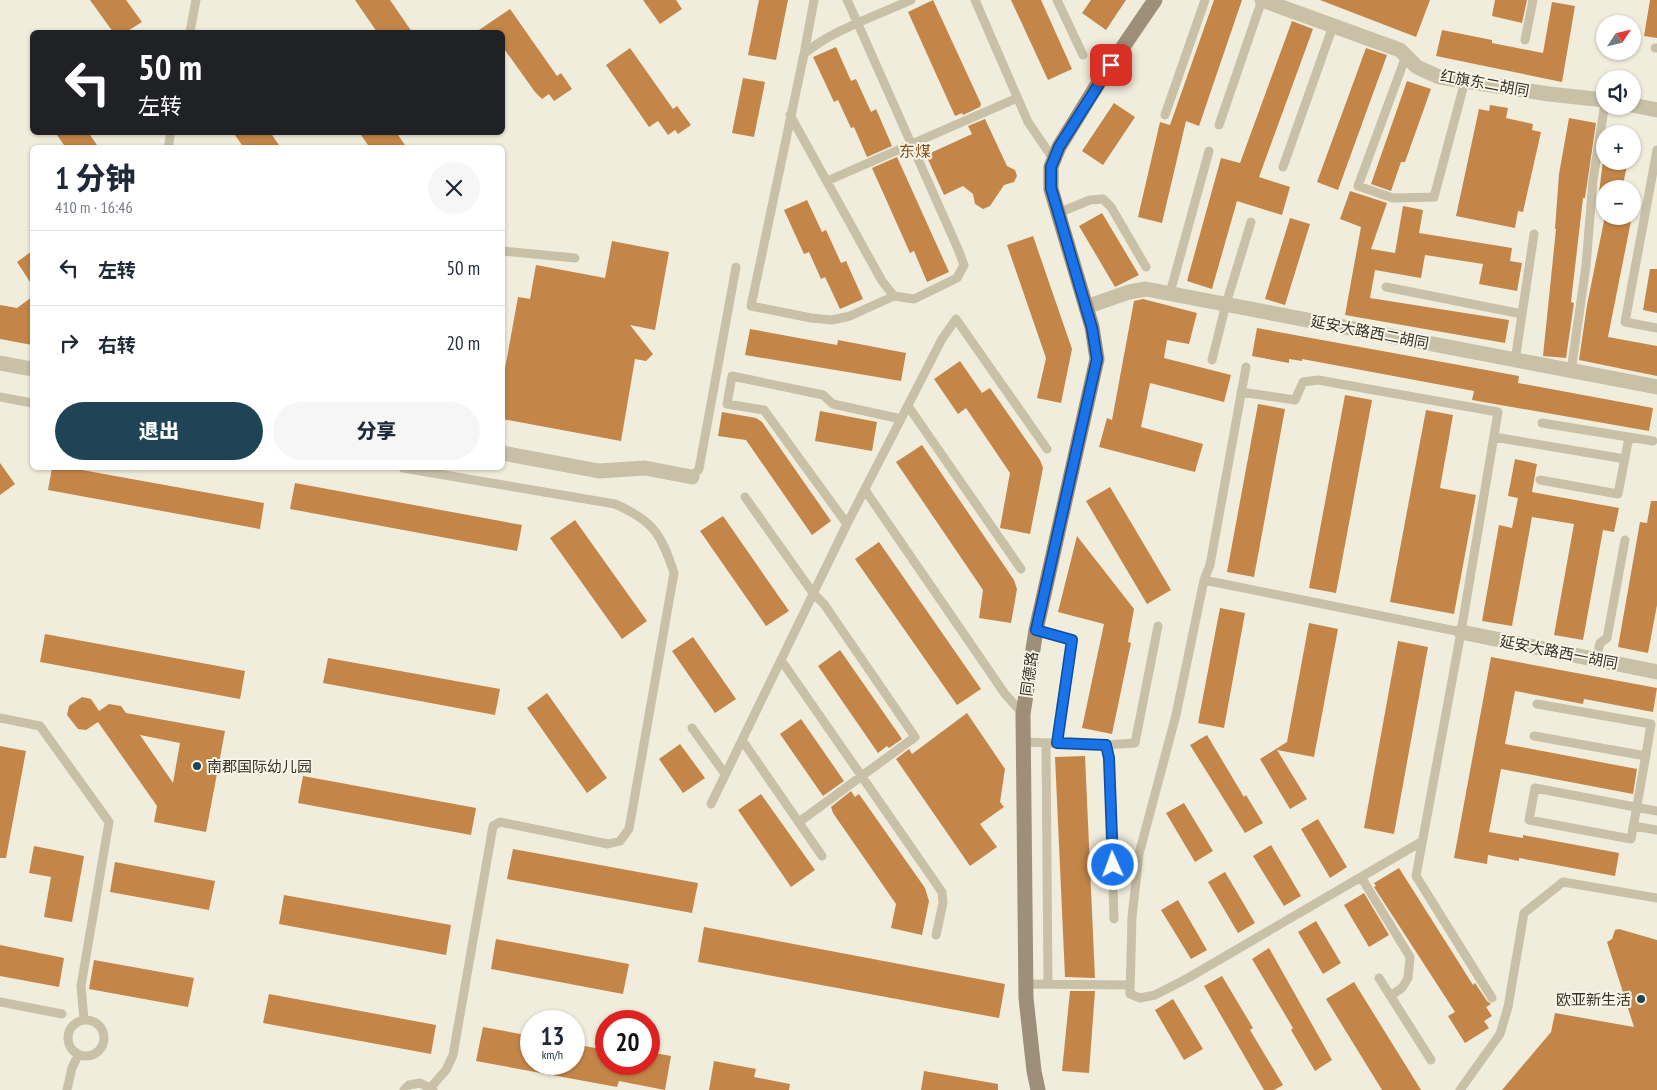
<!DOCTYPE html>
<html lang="zh">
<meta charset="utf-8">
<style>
body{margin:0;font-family:"PT Sans Narrow","Noto Sans SC",sans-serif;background:#f6f6f7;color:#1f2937;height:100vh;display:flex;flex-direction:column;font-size:19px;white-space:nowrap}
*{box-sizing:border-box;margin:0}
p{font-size:16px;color:#747a83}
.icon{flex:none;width:28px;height:28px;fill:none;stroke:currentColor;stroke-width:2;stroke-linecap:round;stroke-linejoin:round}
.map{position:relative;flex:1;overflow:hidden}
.drawer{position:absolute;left:30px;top:145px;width:475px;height:325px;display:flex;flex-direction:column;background:#fff;border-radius:8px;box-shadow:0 1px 4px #0004}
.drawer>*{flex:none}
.hud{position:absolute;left:30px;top:30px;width:475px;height:105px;border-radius:8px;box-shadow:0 1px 4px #0004;background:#202124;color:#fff;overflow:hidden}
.needle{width:32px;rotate:55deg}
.controls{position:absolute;left:1596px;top:15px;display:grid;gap:10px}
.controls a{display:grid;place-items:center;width:45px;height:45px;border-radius:50%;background:#fff;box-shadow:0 1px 4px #0004;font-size:25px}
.speed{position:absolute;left:520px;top:1010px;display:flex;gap:10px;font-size:25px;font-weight:700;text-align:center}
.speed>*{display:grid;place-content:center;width:65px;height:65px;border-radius:50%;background:#fff;box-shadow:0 1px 4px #0004;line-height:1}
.speed small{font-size:12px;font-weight:400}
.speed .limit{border:8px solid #d22;background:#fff;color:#111}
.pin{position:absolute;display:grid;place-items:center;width:42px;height:42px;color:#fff;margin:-21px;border-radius:10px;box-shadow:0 2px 8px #0006}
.me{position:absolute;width:55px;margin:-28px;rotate:358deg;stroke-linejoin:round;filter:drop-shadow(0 0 4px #0008)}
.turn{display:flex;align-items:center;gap:18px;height:105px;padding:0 25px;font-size:22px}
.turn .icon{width:65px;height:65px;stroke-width:2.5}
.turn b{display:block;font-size:35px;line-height:42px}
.round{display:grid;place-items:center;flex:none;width:52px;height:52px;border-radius:26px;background:#f6f6f7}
.headline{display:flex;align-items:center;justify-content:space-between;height:85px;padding:0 25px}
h1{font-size:30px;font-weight:800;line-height:38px}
.primary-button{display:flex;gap:10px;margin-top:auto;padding:10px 25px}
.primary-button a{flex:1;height:58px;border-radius:30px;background:#1f4456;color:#fff;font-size:20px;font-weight:800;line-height:58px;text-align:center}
.primary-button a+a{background:#f6f6f7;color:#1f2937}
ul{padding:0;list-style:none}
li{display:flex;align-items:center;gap:15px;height:75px;padding:0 25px;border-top:1px solid #e0e1e3}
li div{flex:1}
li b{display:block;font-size:19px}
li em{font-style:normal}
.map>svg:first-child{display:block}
</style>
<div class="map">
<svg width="1657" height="1090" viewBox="0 0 1657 1090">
<rect width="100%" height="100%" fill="#f1eddc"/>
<path fill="#c38648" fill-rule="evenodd" d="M90,0H126L142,22L126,32H113Z
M355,0H390L412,32H377Z
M643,0H676L682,9L660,24Z
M759,0H788L776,60L748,55Z
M933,0L981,104L980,107L963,115L962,113L955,116L908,12Z
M1011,0H1041L1072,69L1048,80Z
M1091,0H1126L1106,30L1082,13Z
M1214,0H1242L1199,126L1186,121L1162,223L1138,217L1160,122L1170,125Z
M1320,0H1430L1416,37Z
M1495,0H1527L1522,23L1492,16Z
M1650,0H1657V38L1644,36Z
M1552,2L1575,6L1562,82L1436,56L1442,30L1492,40V43L1543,53Z
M510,9L557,76L561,73L572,89L554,101L549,94L542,99L535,92L502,46V32H476Z
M1292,21L1313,29L1259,177L1290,187L1282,215L1237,201L1212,289L1187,281L1221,158L1240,163Z
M836,47L851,81L856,79L871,112L876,109L892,146L867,157L854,127L851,128L838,100L834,102L813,57Z
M630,48L673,109L677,106L691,125L678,134L675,130L668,135L658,121L649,127L606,65Z
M1366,48L1387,55L1338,190L1317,182Z
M743,78L765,82L754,137L732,133Z
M1407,81L1431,89L1405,162H1401L1391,191L1371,184Z
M1114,103L1135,117L1103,165L1082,151Z
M1490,105L1508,108L1506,118L1533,124L1532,130L1541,132L1523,212L1518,211L1515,228L1456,216L1479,109L1489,111Z
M1569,118L1596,123L1585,198H1583L1571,302L1574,303L1566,358L1543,356L1556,229H1555L1559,174Z
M985,119L1007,166L1015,170L1017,176L1014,182L1004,185L990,206L983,209L975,204L973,194L963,186L944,195L926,155L972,134L968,126Z
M55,132H88L99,148H66Z
M233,132H270L281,148H244Z
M359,132H396L407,148H370Z
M1605,144V161H1628L1622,189H1605V202L1598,201Z
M897,157L949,272L927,282L914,251L910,253L872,168Z
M1350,191L1387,203L1371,249L1395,253L1403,206L1423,210L1419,233L1512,248L1510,261L1522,263L1517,291L1479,284L1483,264L1425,255L1421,278L1375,270L1370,298L1509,320L1505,343L1345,315L1361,227L1340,219Z
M807,200L822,232L826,230L841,263L846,261L863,299L840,309L825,277L821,279L809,252L804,254L784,210Z
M1102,213L1139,275L1115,287L1079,226Z
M1605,216H1632L1608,337L1657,346V376L1579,360L1587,305Z
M1290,218L1310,224L1285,305L1265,299Z
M1033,236L1072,349L1061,403L1037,398L1046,358L1007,245Z
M612,241L669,252L655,330L630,325L653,354L646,361L635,359L621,441L502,419V385L518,297L530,299L536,265L605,278Z
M32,251V285L17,262Z
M1650,269H1657V313L1643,310Z
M32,297V345L0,339V305L17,308Z
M1143,299L1197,313L1189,344L1167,340L1164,358L1231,375L1224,402L1150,383L1141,427L1203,444L1195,472L1099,447L1107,418L1112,420L1134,301Z
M1257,328L1519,376L1518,383L1653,408L1649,431L1472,400L1474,391L1302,359V361L1289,359V363L1252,356Z
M750,329L837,345L838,340L906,353L901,381L745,355Z
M960,361L982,393L990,388L1040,460L1043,468L1030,534L1000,528L1010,473L966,408L958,414L934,379Z
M1345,395L1372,400L1336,593L1309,588Z
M1258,404L1285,409L1254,577L1227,572Z
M1426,410L1453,415L1440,488L1476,495L1454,614L1390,602Z
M820,411L877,422L872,451L815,441Z
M722,412L756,418L762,422L831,521L812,535L746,440L718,436Z
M922,445L1014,580L1017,589L1011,623L979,618L983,590L896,462Z
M1515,459L1537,464L1532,492L1619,508L1614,532L1603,530L1583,640L1554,635L1574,524L1532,517L1512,626L1482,621L1499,525L1512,528L1518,498L1508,496Z
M0,463L15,484L0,495Z
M52,468H71L264,503L260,529L48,490Z
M295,483L522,525L517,551L290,509Z
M1110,487L1171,590L1147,604L1086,501Z
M1651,501H1657V605L1648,653L1618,647L1640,522L1647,523Z
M723,516L789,611L766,626L700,531Z
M575,520L647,621L622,639L550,538Z
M1077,536L1134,609L1128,642L1131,643L1112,734L1082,728L1104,624L1058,612Z
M879,542L981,689L957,705L855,559Z
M1220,608L1245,613L1224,728L1198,723Z
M1309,623L1338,629L1314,757L1277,750L1307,799L1290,809L1260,759L1287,742Z
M45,634L245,671L240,699L40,662Z
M693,637L736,699L715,713L672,651Z
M1398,641L1428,647L1394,834L1364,828Z
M840,650L902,739L889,748L887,746L878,753L818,666Z
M1491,657L1657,688L1653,712L1584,699L1583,704L1515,691L1505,744L1637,769L1633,794L1501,769L1489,832L1523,838V835L1619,853L1615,876L1519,858V861L1488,855L1487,864L1454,858Z
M328,658L500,689L495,715L323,683Z
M547,693L607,778L587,793L527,708Z
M82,697L91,699L99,711L109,704L121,706L126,713L225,731L206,832L154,822L157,806L98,722L86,730L78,729L67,715L69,706ZM140,735L180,743L173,783Z
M967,713L1005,769L1000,802L1004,807L980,824L997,847L970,866L896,759L909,749L912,754Z
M801,719L844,781L823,796L780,734Z
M1207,735L1244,797L1246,795L1263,823L1245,833L1190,745Z
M680,744L705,778L683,793L659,759Z
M0,746L26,751L6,858H0Z
M1085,756L1095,978L1065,977L1055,757Z
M303,776L476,808L471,835L298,803Z
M851,791L855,797L859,794L925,888L929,901L922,935L891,928L896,904L833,813L831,807Z
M761,794L815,870L791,887L738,810Z
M1184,803L1213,851L1195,862L1166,813Z
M1318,819L1347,867L1330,878L1301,829Z
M1271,845L1301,896L1284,906L1253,856Z
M34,846L84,856L72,922L44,917L51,877L29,873Z
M513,849L698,883L692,913L507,879Z
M115,862L215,881L209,910L110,892Z
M1399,868L1473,985L1475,983L1487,1001L1491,1004L1486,1007L1492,1016L1484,1021L1489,1028L1465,1043L1448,1016L1455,1012L1374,887L1376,886L1374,883Z
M1225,872L1255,923L1238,933L1208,882Z
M1364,893L1389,935L1369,947L1344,905Z
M284,895L451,925L446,955L279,924Z
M1178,900L1207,950L1191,959L1161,910Z
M1316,921L1341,963L1323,974L1298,932Z
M704,927L1005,984L999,1018L698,962Z
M1619,929L1657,940V1090H1502L1551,1032L1555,1013L1634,1027L1607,942L1612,939L1615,930Z
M496,939L629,964L623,994L491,969Z
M0,945L64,958L59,987L0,976Z
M1269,948L1332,1060L1315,1071L1291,1030L1293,1028L1252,959Z
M94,960L194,978L188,1007L89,989Z
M1222,976L1253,1028L1250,1030L1283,1085L1274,1090H1264L1204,986Z
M1354,982L1421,1090H1382L1326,999Z
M1070,991H1095L1089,1073L1062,1071Z
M269,994L436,1025L431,1054L263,1023Z
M1173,999L1203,1049L1184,1060L1155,1010Z
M483,1027L531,1036V1064H574V1044L606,1050V1064H649V1052L671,1056L665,1090L619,1081L617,1087L476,1061Z
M714,1061L756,1069L754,1077L790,1084L789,1090H709Z
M924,1071L998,1084V1090H921Z"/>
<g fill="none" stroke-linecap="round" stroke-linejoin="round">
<path stroke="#c9c0a8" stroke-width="9" d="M847,0L858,24L958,249L964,265L957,278L914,299L894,296L850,316L832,320L811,318L751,306L804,54C830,31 878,15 911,0
M975,0L1028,122L1054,160
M1057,0L1083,55
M190,32L196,0
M1525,40L1533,0
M1655,48H1657
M804,54L814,0
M1406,56L1358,186L1393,198L1434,197L1465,81
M790,115L882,281L894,296
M1165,115L1205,0
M1219,125L1262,0
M168,148L171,132
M1657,150L1625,322L1657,328
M1283,167L1333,26
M827,181L1017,98
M1058,213L1090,200L1103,199L1111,207L1146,267
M502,251L575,258
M1386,287L1522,314
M1170,293L1209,151
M1212,360L1226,304L1251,222
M1515,361L1534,234
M1571,371L1586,266L1593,180L1605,103
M1241,392L1295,400L1303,382L1318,380L1498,412L1461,632L1416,876L1492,998
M0,397L32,403
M908,406L1021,569
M1542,423L1653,441
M1494,437L1625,459
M403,468L615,504C654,521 661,534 674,573L629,829L620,841L608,844L500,822L493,826L453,1055L446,1070L431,1087
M692,477L699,469L736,267
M1540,480L1618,494L1629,437
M865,490L1005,694L1023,714
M745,497L813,593L824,604L915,737L799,822
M847,524L764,410L727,404L732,376L823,395L833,404L901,419
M1204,580L1210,565L1246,367
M1036,630L1072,640L1057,743
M781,660L942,892L943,903L936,935
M1596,660L1600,643L1607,638L1625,540
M1537,704L1651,724C1645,762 1638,800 1631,839L1529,820L1535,788L1657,811
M0,718L40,726L109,822L81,986L84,1019
M692,728L725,774
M1534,736L1646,756
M742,740L822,856
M1023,742L1106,745L1109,758L1114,919
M1046,743L1048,984
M1106,745L1135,743L1158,626
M711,804L847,524L942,339L956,319L1047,449
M1633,826L1657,830
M1361,877L1188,978L1155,995L1140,998L1130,994L1132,917L1139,854L1176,715L1204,580L1461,632
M1379,978L1431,1060
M1026,984L1130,985
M1390,996L1402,988L1408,978L1410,957L1361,877L1421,842
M0,1002L62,1014
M68 1038a18 18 0 1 1 36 0a18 18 0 1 1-36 0Z
M67,1090L72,1068L78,1055
M404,1090L409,1085L420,1083L433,1090
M1460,1090L1500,1034L1508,1007L1524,913L1563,882L1657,898"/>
<path stroke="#c9c0a8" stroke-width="15" d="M1262,0L1400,50L1417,67L1439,77L1549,94L1605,100
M1632,105L1657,110
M1086,307L1129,292L1146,289L1657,387
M0,363L32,369
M502,453L599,471L645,468L692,477
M1461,632L1657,672"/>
<path stroke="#9d8f79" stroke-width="15" d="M1038,1090L1034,1071L1026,998L1023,714L1036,630L1097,359L1092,327L1051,189V167L1059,147L1099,82L1155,0"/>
</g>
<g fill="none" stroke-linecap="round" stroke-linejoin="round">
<defs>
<path id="route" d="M1111,65L1059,147L1051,167V188L1092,328L1097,359L1036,630L1072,640L1057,743L1106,745L1109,758L1113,865"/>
</defs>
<use href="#route" stroke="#114b97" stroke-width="12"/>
<use href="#route" stroke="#1a73e8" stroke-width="9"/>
</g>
<g fill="#1f4456" stroke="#f9f6e8" stroke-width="2">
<circle cx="197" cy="766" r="5"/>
<circle cx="1641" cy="999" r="5"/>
</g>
<g text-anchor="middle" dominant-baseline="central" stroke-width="4" stroke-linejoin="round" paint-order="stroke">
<g font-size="15" fill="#363028" stroke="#f9f6e8">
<text transform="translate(1485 83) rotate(10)">红旗东二胡同</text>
<text transform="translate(1370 332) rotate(11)">延安大路西二胡同</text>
<text transform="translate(1559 652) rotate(11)">延安大路西一胡同</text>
<text transform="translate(1029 674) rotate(-82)">同德路</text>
</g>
<g font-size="15" fill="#363028" stroke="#f9f6e8" text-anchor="start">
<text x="207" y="766">南郡国际幼儿园</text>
<text x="1631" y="999" text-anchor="end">欧亚新生活</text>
</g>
<g font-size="16" fill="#835323" stroke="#f9f6e8">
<text x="915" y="151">东煤</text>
</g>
</g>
</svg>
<div class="controls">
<a><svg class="needle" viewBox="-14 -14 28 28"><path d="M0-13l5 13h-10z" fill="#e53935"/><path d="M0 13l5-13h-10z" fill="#747a83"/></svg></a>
<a><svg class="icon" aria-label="sound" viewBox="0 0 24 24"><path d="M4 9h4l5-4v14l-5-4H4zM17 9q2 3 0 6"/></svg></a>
<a>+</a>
<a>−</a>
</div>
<div class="speed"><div>13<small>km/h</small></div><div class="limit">20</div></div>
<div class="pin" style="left:1111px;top:65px;background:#d93025"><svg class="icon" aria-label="arrive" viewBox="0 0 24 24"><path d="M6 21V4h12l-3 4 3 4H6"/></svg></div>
<svg class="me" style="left:1113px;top:865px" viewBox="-20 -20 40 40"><circle r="17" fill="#1a73e8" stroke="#fff" stroke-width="3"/><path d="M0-11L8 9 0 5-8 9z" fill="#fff"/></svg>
<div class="hud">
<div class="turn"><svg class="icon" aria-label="left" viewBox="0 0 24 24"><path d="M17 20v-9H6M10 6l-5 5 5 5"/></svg><div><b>50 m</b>左转</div></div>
</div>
<section class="drawer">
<div class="headline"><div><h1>1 分钟</h1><p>410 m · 16:46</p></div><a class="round"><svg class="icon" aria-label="close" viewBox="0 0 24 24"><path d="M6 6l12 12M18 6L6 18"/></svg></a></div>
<ul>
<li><svg class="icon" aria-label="left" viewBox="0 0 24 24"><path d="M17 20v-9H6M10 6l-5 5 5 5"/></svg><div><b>左转</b></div><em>50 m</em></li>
<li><svg class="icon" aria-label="right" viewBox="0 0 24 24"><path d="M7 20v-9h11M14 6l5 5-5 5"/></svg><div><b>右转</b></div><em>20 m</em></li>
</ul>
<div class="primary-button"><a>退出</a><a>分享</a></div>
</section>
</div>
